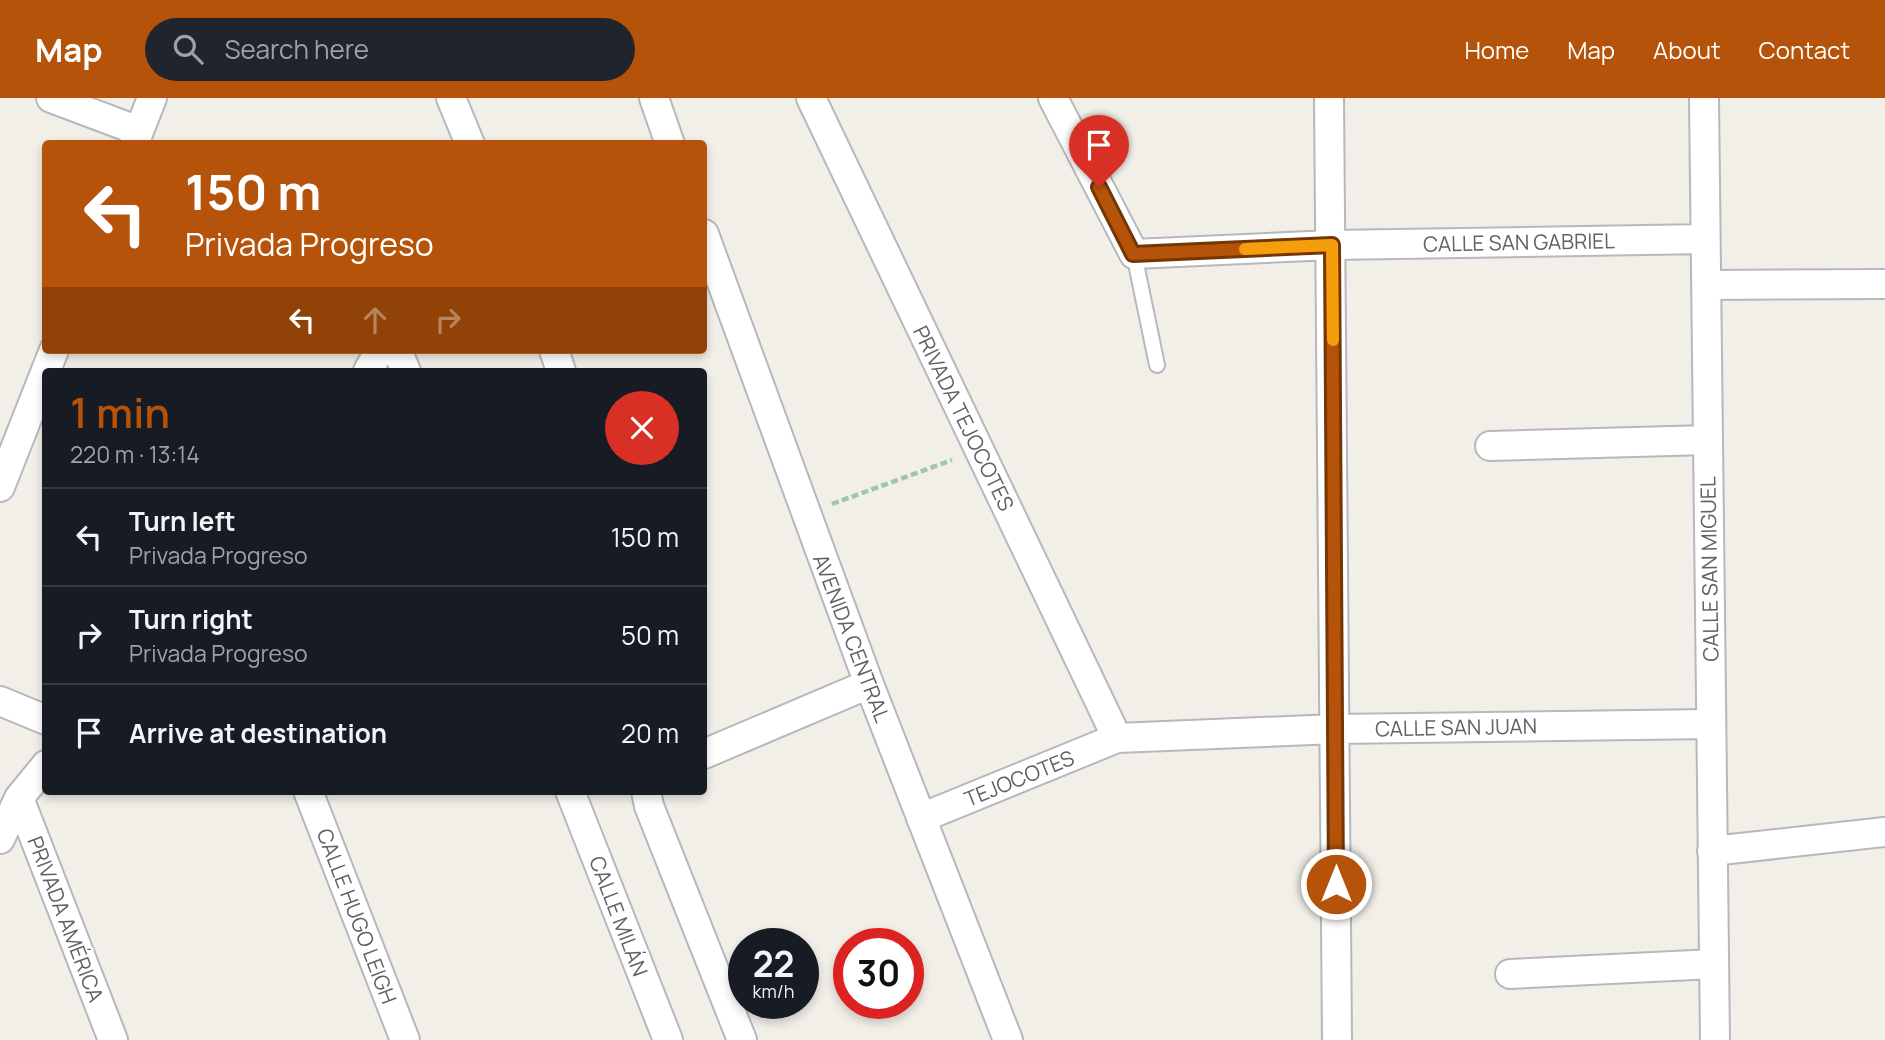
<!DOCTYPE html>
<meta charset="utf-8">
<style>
body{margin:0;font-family:Manrope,sans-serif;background:#20242c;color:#f1f3f6;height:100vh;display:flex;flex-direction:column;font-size:26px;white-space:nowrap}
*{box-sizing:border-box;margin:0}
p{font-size:23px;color:#9ea1a6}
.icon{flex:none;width:38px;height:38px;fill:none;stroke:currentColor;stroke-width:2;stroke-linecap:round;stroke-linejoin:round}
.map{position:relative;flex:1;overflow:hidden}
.panel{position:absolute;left:42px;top:270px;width:665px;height:427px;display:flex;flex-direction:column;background:#171b24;border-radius:7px;box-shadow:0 4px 10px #0003}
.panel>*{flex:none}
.top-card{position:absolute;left:42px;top:42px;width:665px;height:214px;border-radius:7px;box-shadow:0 4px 10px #0003;background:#b45309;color:#fff;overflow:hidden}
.speed{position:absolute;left:728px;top:830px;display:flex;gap:14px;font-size:35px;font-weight:700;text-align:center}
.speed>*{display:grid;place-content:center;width:91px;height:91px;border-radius:50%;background:#171b24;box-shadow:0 4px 10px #0003;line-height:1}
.speed small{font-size:18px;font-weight:400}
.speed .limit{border:10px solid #d22;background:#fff;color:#111}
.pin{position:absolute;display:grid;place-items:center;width:60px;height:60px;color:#fff;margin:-72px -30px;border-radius:50% 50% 50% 0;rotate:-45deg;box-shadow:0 0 7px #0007}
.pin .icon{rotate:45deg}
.me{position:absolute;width:77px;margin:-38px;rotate:0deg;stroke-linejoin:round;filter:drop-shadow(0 0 5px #0008)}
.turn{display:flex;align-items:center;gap:24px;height:147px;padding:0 28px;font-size:32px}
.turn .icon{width:91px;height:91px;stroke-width:2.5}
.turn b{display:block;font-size:49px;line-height:60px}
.lanes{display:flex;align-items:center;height:66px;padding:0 28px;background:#0003;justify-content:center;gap:35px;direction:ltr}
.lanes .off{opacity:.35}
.round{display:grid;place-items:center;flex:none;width:74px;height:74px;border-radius:37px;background:#20242c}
.summary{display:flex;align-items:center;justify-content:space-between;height:119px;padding:0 28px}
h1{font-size:42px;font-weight:600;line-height:52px;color:#b45309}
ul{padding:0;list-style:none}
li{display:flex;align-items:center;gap:21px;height:98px;padding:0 28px;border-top:2px solid #363941}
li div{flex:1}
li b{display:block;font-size:26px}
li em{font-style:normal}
header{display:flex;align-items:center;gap:42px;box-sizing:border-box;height:98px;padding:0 35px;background:#b45309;color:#fff}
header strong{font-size:33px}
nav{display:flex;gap:38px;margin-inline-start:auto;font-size:24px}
.search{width:490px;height:63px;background:#20242c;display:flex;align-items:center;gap:18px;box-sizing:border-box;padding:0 24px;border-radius:38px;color:#9ea1a6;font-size:26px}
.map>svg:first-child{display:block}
</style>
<header>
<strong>Map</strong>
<div class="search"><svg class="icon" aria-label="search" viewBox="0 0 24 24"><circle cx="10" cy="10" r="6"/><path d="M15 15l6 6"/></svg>Search here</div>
<nav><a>Home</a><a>Map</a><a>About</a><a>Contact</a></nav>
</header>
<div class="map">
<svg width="1885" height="942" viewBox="0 0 1885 942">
<rect width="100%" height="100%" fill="#f1efe8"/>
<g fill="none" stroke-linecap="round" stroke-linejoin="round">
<defs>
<path id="lane" d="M1134,156L1157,267"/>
<path id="street" d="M51,0L139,33
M451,0L470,46
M654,0L670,46
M811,0L1117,640
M1053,0L1134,156L1332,147L1705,141
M1329,0L1337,942
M1704,0L1715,942
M134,46L152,0
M704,136L869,586L1008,942
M1706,187L1885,186
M397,252L406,273
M554,252L561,273
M368,273L380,252
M1490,348L1708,342
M0,389L54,252
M0,603L46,622
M704,656L869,586
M308,693L405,942
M570,693L668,942
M646,693L649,708L742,942
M19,700L113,942
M921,720L1117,640L1336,631L1711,626
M0,741L19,700L46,667
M1712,753L1885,734
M1510,876L1714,866"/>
</defs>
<use href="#lane" stroke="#b5b8bc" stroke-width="18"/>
<use href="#street" stroke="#b5b8bc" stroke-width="32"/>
<path stroke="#9cc7a9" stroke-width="4.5" stroke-dasharray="7 3.5" stroke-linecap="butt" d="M832,406L952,362"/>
<use href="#lane" stroke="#fff" stroke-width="14"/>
<use href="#street" stroke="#fff" stroke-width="28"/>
</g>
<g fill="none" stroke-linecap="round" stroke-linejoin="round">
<defs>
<path id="route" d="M1099,89L1133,156L1332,147L1336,786"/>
</defs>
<use href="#route" stroke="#753606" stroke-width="18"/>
<use href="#route" stroke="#b45309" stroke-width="12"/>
<path stroke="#f59e0b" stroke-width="12" d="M1245,151L1332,147L1333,242"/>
</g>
<g text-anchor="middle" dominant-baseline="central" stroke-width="5" stroke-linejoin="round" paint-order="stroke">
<g font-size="21" fill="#5f6368" stroke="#fff">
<text transform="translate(1519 144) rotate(-1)">CALLE SAN GABRIEL</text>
<text transform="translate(964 320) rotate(64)">PRIVADA TEJOCOTES</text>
<text transform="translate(1709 471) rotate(-91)">CALLE SAN MIGUEL</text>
<text transform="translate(852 540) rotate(69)">AVENIDA CENTRAL</text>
<text transform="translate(1456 629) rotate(-1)">CALLE SAN JUAN</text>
<text transform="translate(1019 680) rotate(-22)">TEJOCOTES</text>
<text transform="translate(357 818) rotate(69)">CALLE HUGO LEIGH</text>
<text transform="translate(619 818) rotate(69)">CALLE MILÁN</text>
<text transform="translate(66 821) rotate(69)">PRIVADA AMÉRICA</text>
</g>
</g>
</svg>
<div class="speed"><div>22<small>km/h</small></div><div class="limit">30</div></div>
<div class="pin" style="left:1099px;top:89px;background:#d93025"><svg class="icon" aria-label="arrive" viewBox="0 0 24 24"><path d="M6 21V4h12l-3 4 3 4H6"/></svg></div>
<svg class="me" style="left:1336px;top:786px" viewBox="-20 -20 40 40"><circle r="17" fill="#b45309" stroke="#fff" stroke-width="3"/><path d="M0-11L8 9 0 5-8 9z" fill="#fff"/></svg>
<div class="top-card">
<div class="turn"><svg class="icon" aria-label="left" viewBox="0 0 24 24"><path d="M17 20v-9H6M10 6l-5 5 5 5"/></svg><div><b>150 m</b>Privada Progreso</div></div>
<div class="lanes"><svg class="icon" aria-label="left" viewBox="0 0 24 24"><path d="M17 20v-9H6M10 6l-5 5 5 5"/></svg><svg class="icon off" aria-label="ahead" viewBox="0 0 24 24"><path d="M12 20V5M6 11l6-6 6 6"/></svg><svg class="icon off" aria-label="right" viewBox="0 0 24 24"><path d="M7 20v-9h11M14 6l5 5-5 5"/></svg></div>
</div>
<section class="panel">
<div class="summary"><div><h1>1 min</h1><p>220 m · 13:14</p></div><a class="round" style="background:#d93025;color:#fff"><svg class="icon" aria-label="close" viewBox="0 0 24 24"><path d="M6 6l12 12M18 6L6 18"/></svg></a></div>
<ul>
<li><svg class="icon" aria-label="left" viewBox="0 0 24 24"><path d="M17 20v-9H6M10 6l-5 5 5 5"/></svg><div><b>Turn left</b><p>Privada Progreso</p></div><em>150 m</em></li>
<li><svg class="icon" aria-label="right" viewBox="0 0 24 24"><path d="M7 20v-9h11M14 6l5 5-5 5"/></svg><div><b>Turn right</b><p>Privada Progreso</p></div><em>50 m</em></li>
<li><svg class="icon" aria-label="arrive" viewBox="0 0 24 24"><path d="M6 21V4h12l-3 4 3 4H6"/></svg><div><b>Arrive at destination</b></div><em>20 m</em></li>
</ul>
</section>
</div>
